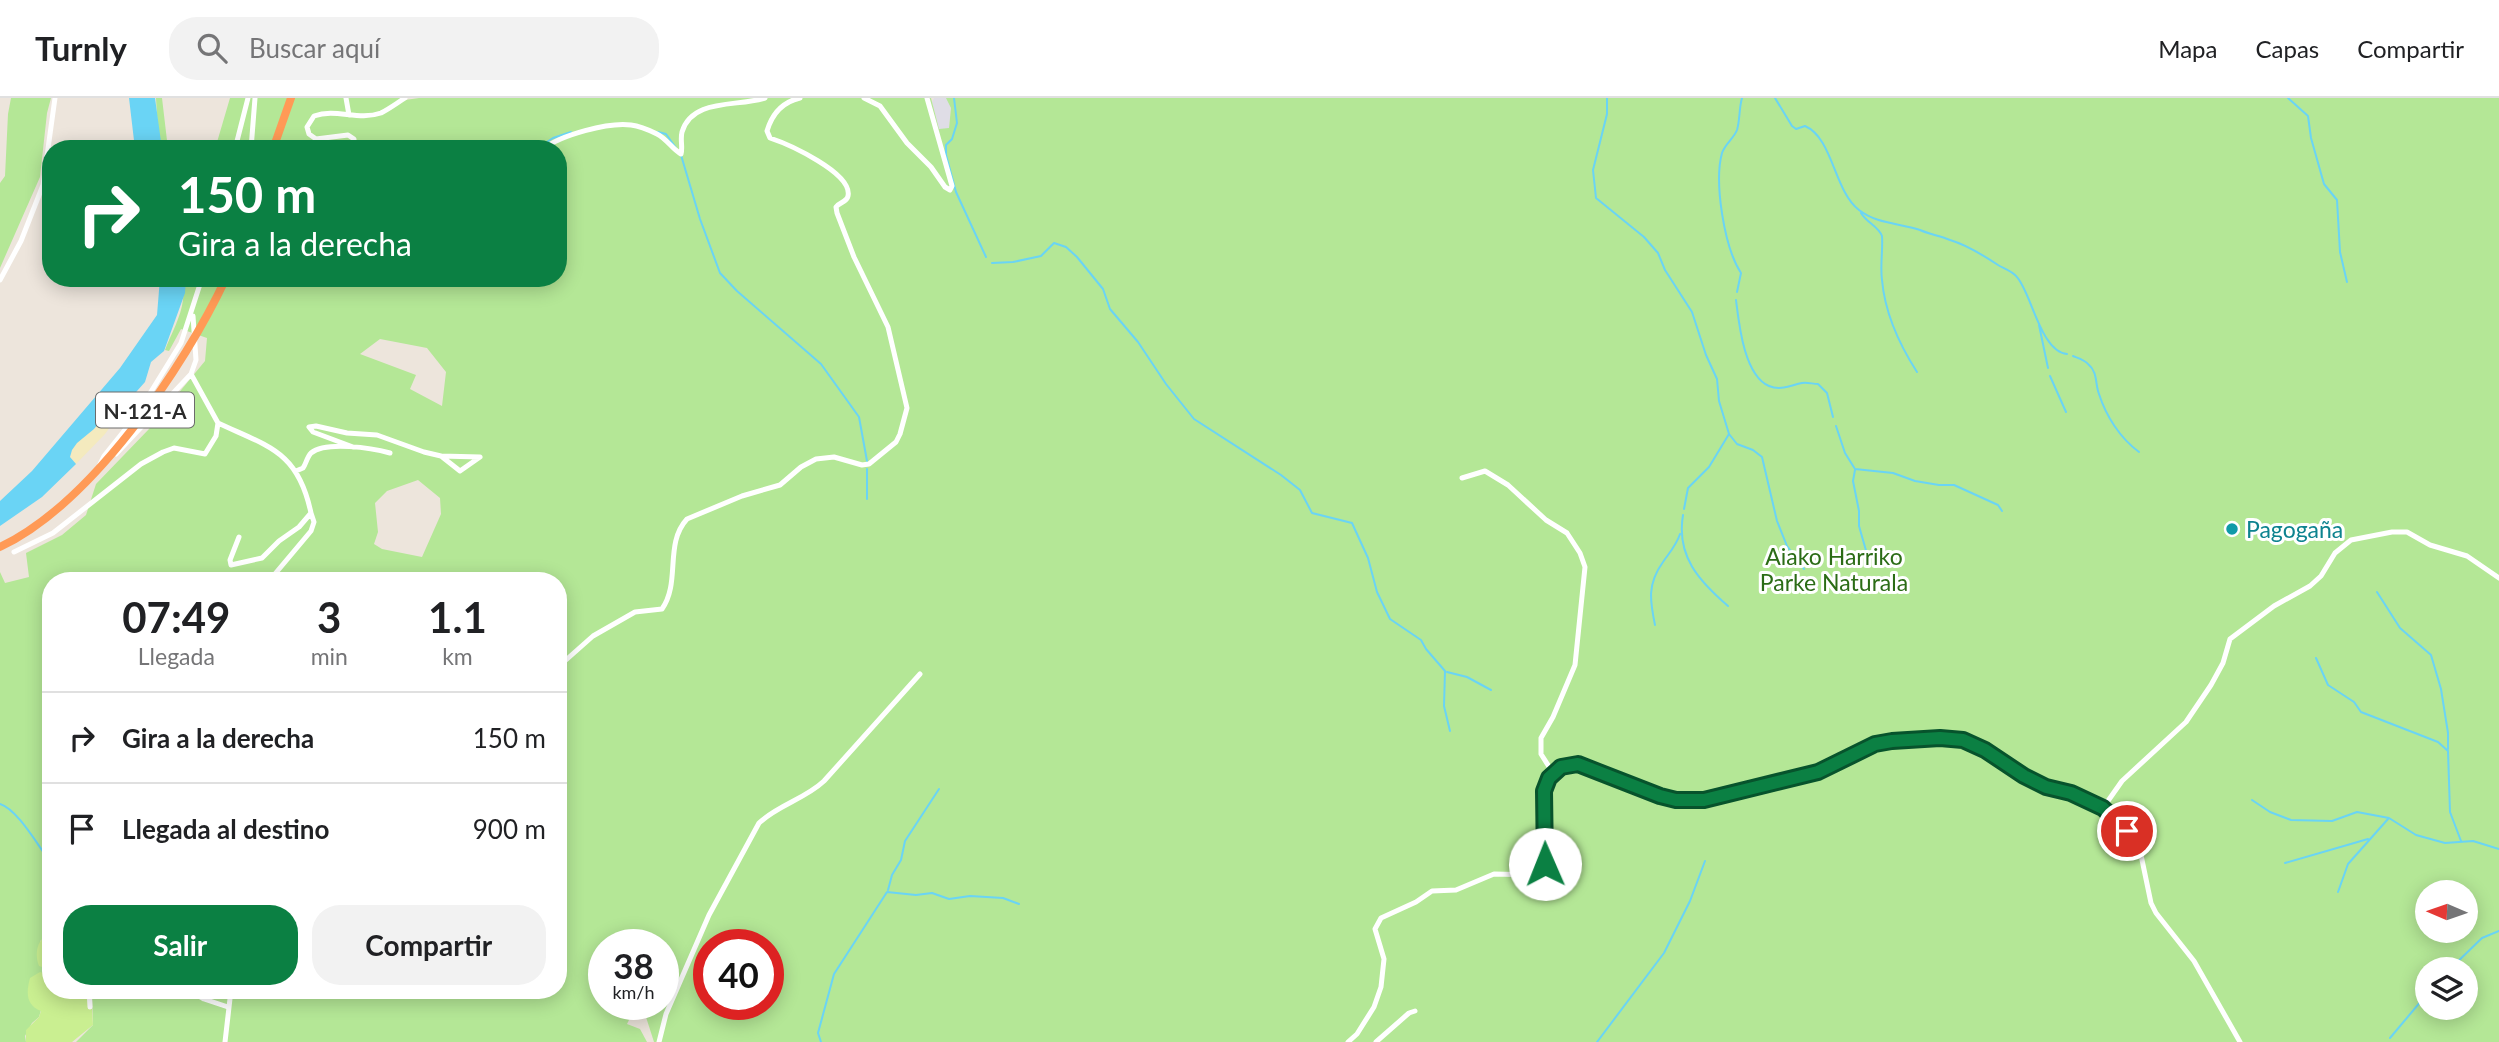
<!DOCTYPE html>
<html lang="es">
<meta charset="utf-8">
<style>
body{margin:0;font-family:Lato,sans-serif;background:#f2f2f2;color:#202124;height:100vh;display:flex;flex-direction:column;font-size:26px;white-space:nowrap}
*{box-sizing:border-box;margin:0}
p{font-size:23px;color:#757577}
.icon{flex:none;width:38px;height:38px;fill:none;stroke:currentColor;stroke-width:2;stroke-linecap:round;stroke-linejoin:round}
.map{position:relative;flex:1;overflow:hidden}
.details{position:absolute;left:42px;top:474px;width:525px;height:427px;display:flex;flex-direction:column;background:#fff;border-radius:28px;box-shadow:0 4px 18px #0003}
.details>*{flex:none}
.banner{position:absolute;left:42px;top:42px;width:525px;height:147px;border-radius:28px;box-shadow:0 4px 18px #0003;background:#0b8043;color:#fff;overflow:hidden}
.needle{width:46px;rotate:272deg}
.tools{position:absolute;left:2415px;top:782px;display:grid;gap:14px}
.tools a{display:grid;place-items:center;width:63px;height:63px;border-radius:50%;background:#fff;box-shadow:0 4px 18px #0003;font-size:35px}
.speed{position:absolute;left:588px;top:831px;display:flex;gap:14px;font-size:35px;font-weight:700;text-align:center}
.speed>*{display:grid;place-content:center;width:91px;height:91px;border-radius:50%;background:#fff;box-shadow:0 4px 18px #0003;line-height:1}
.speed small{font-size:18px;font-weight:400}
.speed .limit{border:10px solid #d22;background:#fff;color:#111}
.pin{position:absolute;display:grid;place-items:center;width:60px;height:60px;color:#fff;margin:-30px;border:4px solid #fff;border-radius:50%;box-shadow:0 2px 7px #0007}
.me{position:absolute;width:77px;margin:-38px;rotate:359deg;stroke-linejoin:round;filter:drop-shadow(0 0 5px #0008)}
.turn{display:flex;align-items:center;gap:24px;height:147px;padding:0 21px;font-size:32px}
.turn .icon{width:91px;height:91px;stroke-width:2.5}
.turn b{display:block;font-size:49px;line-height:60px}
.eta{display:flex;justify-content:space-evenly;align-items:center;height:119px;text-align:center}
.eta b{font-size:42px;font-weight:700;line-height:49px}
.button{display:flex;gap:14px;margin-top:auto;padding:14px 21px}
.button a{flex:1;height:80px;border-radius:28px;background:#0b8043;color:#fff;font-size:28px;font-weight:700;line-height:80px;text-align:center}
.button a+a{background:#f2f2f2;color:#202124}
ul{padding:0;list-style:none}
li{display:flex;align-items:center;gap:21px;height:91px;padding:0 21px;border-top:2px solid #e0e0e0}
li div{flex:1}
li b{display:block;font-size:26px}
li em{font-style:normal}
header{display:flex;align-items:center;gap:42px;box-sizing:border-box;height:98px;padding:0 35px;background:#fff;border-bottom:2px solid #e0e0e0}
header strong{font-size:33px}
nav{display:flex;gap:38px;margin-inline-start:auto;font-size:24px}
.search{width:490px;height:63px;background:#f2f2f2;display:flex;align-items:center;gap:18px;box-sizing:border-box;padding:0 24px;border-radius:28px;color:#757577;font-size:26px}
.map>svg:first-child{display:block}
</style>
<header>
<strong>Turnly</strong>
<div class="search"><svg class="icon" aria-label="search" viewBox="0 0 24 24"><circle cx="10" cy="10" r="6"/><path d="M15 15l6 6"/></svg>Buscar aquí</div>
<nav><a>Mapa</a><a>Capas</a><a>Compartir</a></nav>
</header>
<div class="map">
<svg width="2499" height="944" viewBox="0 0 2499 944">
<rect width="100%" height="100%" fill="#ede5dc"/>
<path fill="#dfdde6" d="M934,0H948L951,10L949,31L939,32L932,4Z"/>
<path fill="#b4e796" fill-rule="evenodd" d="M11,0H51L47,15L40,79L0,170V85L5,78L8,16Z
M156,0H162L168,51H159Z
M230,0H404L405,2L419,0H931L939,31L949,30L951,10L946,0H2499V944H654L646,919L638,917L631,918L627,926L640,931L647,944H76L93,927L92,893L558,892V483H51V836L40,843L46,872H51V877L39,919L32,925L25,938L26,944H0V474L5,485L29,479L26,455L62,437L86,417L96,386L149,331L205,263L207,240L181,231L169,253L165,252C171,236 181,219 183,202C184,193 182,191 186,180H558V51H215ZM380,241L427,250L446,274L442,308L410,291L416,277L360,256ZM418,382L440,400L441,416L422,459L382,451L374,446L378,434L375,405L387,393ZM2427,794H2466V833H2427ZM604,847H663V906H604ZM709,847H768V906H709ZM2427,872H2466V910H2427Z"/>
<path fill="#f4eabe" d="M129,302L105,336L76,366L70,359L72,352L77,344L94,331L113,307Z"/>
<path fill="#caef91" d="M51,836V872L39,868C34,856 37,839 51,836Z
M40,874L51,877V892L91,893L93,927L72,944H26V932L39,919L41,913C26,907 26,895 30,880Z"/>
<path fill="#6ad4f5" d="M129,0H155L162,51H135Z
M160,180H186L185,195L164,253L151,264L145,284L129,302L113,307L94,331L77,345L72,352L70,359L76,366L42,399L0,428V403L32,373L120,270L157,217Z"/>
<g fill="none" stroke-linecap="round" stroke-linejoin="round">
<path stroke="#6ad4f5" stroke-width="2" d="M954,0L957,25L952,41L946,47V57L956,94L986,159
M1607,0V16L1593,72L1596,100L1644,139L1658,155L1665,172L1692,214L1706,257L1717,281L1719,303L1729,336L1737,346L1753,352L1762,359L1777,423L1787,448L1804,471
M1775,0L1792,28L1796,31L1805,28C1833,40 1834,93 1859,112C1877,126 1899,125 1920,132C1929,136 1940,138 1950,142C1967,147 1983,157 1998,167C2003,170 2012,173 2016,178C2031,192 2040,254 2067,256
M2288,0L2308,18L2311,40L2324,86L2337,102L2340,154L2347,184
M658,34L666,36L676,50
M536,51L553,40L571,34
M681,57L700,121L720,175L737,193L821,266L859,319L867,363
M1861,115C1867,125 1878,128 1882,138C1883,153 1880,167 1882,182C1885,216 1899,246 1917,274
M992,165L1013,164L1041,158L1054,145L1066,149L1077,159L1103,191L1110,211L1138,244L1166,286L1194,321L1281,377L1300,392L1312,415L1352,425L1368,460L1377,494L1390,521L1421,542L1426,551L1445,573L1444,608L1450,633
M1737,194L1741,175C1724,149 1714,84 1722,55C1725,46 1734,40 1737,32C1740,22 1739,10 1742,0
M1736,202C1739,226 1744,277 1769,288C1781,293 1791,287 1802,285C1807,284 1813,286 1818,286L1827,295L1833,319
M2039,227L2048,270
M2073,258C2078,260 2085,262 2088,266C2098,274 2095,286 2099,296C2106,318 2120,340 2139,354
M2050,278L2066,314
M1836,328L1845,355L1855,371L1893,375L1915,383L1939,387H1954L1998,407L2002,413
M867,371V401
M1855,372L1853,383L1859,413V428L1867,456
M1684,411L1688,390L1709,369L1729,336
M1683,417C1676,458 1699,483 1728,508
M2377,494L2400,530L2431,557L2441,591L2448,635V651
M1655,527C1650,503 1647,486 1663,464C1669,455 1676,448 1680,436
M2316,560L2328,587L2354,604L2361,614L2438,644L2448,653L2450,714L2461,743
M1447,574L1467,579L1491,592
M2252,702L2270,714L2291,722L2332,723L2357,714L2389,720L2416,737L2445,745L2473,743L2499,751
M0,706C16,711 34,741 44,755
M2285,765L2368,741
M888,792L892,777L901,762L905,743L939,691
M2338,794L2348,766L2388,721
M2449,872L2482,840L2499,833
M2390,940L2427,896
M821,944L818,935L834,876L887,794L916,797L932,795L949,801L970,798L1003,800L1019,806
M1597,944L1664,855L1690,803L1705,763"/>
<path stroke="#fff" stroke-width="5" d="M346,0L349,17
M864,0L880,8L907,45L931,69L945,89L950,92L952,88L927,0
M235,51L248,0
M251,51L255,0
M354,51V41L348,37L316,41L309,36L307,29L314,18C336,10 358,23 381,15C389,11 397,5 405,0
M543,51C561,37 608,24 631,27C640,28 649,32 657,36C667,41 672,51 681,56C683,49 680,42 682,34C692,0 737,9 765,0
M0,182L21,143L43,87L55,0
M218,325C269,349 298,353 311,415L299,429L279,443L262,460L231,467L230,462L239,439
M353,349L313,334L309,329L316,328L347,335L377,337L424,354L441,358L460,373L480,359L441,358
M116,356L191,276L196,262L193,218
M100,366L104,358L136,318L181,245L202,180
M296,373L303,370C306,366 307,359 311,355C326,343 372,350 390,355
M1462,380L1485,373L1508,387L1546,422L1567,435L1580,455L1585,469L1575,567L1553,619L1541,640V656L1553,675
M14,454L53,435L141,366L163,354L174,350L205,356L216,338L218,325L191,276
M269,483L311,433L314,424L311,415
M558,569L593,538L635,514L662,511C681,484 664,446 687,421L742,398L780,387L801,369L816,361L834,359L862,367L869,366L896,344L900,336L907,310L888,229L854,159L837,115L836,109C840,104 847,104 848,98C853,75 788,46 770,40L767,33C772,16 782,4 800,0
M2103,710L2122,683L2186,624L2211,587L2223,565L2230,541L2274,508L2310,488L2321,478L2335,455L2351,442L2392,434H2407L2430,447L2467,458L2499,480
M89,892L90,909
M189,892L204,901L228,909
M225,944L231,892
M659,944L666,916L709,817L759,725C778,707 805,701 824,683L920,576
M1348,944L1357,936L1374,909L1381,889L1384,861L1375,831L1381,820L1416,804L1432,793L1456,792L1494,776L1532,777L1542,775L1545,766L1544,693L1553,675L1561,669L1573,665L1584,667L1660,698L1676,702H1704L1818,674L1875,646L1892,643L1940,640L1963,642L1985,652L2024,678L2046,689L2071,695L2103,710L2118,722L2136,745L2141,757L2151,805L2156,815L2194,863L2240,944
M1376,944L1409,915L1415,913"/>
<path stroke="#ff9a56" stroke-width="8" d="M273,51L291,0
M0,449C91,406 184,270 226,180"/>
</g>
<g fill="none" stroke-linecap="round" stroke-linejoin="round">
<defs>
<path id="route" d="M1545,766L1544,693L1549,680L1561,669L1578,666L1660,698L1676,702H1704L1818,674L1875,646L1892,643L1940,640L1963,642L1985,652L2024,678L2046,689L2071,695L2103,710L2127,733"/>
</defs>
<use href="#route" stroke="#07532c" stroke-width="18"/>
<use href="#route" stroke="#0b8043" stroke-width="12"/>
</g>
<circle fill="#0f9aa8" stroke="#fff" stroke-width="2.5" cx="2232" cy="431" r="7"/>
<g text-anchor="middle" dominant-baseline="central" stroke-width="6" stroke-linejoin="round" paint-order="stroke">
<rect fill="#fff" stroke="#6b6b6b" stroke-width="2" x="96" y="294.5" width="98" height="35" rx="5"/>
<g font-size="21" font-weight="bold" fill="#2b2b2b">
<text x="145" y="312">N-121-A</text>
</g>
<g font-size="23" fill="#0d838f" stroke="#fff" text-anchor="start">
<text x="2246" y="431">Pagogaña</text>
</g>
<g font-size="23" fill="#2b6c16" stroke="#fff">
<text x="1834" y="458">Aiako Harriko<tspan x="1834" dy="26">Parke Naturala</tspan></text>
</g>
</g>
</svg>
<div class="tools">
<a><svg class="needle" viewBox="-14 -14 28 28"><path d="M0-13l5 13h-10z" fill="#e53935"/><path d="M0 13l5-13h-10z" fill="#757577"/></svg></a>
<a><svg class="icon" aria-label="layers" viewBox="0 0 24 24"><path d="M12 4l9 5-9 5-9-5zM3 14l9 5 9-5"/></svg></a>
</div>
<div class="speed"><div>38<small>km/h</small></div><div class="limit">40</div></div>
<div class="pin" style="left:2127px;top:733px;background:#d93025"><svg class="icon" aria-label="arrive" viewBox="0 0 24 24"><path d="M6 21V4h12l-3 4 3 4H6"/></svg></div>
<svg class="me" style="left:1545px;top:766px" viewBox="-20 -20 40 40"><circle r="19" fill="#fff"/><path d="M0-13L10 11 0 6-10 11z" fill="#0b8043"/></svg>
<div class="banner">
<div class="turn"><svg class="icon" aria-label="right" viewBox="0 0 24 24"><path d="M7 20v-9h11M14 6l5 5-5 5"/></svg><div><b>150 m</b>Gira a la derecha</div></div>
</div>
<section class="details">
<div class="eta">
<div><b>07:49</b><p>Llegada</p></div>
<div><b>3</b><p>min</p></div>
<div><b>1.1</b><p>km</p></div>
</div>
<ul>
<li><svg class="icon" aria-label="right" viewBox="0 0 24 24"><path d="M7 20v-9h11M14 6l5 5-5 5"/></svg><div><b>Gira a la derecha</b></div><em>150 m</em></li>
<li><svg class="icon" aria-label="arrive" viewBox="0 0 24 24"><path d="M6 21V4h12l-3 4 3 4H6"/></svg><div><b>Llegada al destino</b></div><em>900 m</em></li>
</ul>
<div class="button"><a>Salir</a><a>Compartir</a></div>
</section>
</div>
